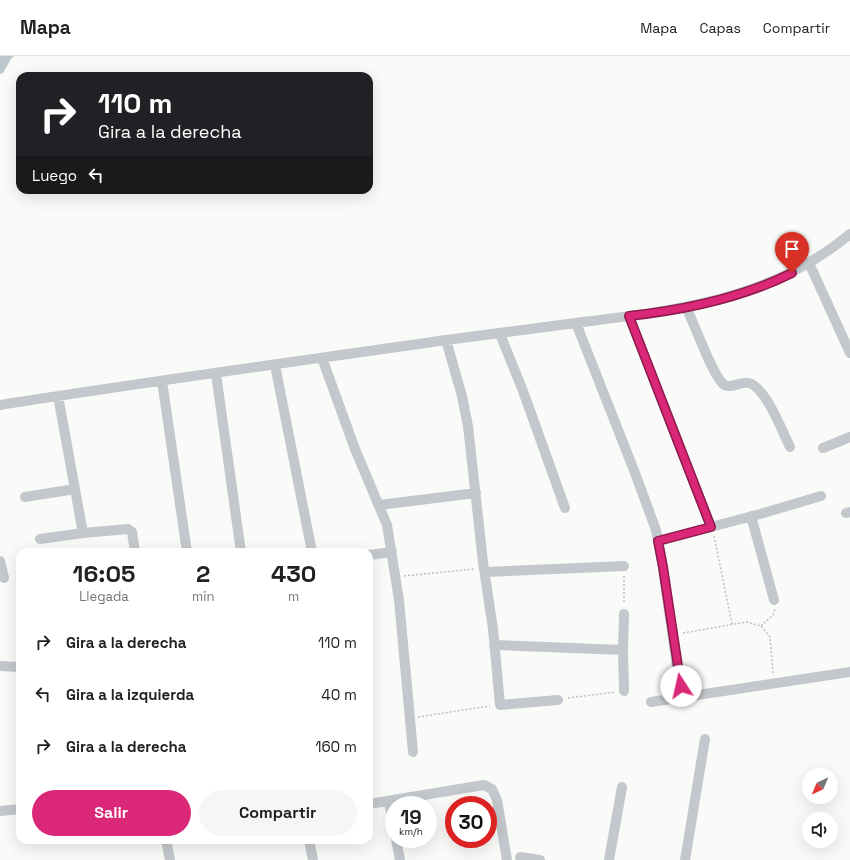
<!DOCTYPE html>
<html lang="es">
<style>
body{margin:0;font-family:"Space Grotesk",sans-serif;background:#f6f6f6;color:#202124;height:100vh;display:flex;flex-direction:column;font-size:15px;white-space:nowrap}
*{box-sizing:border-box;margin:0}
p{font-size:13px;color:#757577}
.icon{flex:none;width:22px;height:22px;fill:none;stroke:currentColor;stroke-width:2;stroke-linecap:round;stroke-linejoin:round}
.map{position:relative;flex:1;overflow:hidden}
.sheet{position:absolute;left:16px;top:492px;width:357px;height:296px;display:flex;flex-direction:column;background:#fff;border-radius:12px;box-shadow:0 4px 16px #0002}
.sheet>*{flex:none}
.top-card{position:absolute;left:16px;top:16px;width:357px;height:122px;border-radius:12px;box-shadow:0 4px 16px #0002;background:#202124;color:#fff;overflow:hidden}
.needle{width:26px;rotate:224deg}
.tools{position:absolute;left:802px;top:712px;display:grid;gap:8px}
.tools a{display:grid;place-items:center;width:36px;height:36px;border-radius:50%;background:#fff;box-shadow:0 4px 16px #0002;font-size:20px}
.speed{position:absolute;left:385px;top:740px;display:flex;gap:8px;font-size:20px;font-weight:700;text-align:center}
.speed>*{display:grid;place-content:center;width:52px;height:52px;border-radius:50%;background:#fff;box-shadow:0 4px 16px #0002;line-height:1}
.speed small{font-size:10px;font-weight:400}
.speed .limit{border:6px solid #d22;background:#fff;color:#111}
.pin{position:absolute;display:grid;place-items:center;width:34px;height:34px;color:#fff;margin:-41px -17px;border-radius:50% 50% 50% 0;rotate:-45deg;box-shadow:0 0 4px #0007}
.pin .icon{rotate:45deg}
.me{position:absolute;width:44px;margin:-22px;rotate:350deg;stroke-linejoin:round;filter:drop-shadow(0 0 3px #0008)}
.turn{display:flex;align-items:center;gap:14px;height:84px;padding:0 16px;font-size:18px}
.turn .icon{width:52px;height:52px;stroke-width:2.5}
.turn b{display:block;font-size:28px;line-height:34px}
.then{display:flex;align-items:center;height:38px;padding:0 16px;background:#0003;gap:8px;font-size:15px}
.eta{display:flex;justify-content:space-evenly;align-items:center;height:68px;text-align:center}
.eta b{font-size:24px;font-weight:800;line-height:28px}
.action{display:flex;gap:8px;margin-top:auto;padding:8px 16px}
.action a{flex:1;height:46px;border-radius:24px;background:#db2777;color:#fff;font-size:16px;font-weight:800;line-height:46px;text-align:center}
.action a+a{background:#f6f6f6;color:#202124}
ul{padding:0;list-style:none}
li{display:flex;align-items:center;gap:12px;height:52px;padding:0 16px}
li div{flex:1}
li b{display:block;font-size:15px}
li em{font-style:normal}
header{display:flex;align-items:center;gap:24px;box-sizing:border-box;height:56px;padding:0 20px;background:#fff;border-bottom:1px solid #e0e0e0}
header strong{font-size:19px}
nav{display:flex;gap:22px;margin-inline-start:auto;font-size:14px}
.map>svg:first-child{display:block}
</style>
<header>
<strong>Mapa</strong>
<nav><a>Mapa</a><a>Capas</a><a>Compartir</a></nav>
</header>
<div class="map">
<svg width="850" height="804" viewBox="0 0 850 804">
<rect width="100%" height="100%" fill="#fafaf8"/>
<path fill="#bbc7cb" d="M0,0H14L11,3L3,17L0,18Z"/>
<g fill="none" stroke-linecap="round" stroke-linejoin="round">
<path stroke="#bbbfc2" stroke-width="1.5" stroke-dasharray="2 2" stroke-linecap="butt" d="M714,480L732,568
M404,520L474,513
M624,520V548
M761,570L773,559L775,553
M683,577L747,566L761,570L770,581L773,617
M568,642L615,636
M418,661L490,650"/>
<path stroke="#c3c8cc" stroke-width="10" d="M809,207L850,297
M686,251C694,267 712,318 723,328C730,334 741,325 749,327C766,332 782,375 790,391
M629,260L711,471
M576,267L635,417L656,474L661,499L678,618L683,642
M500,278L523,335L565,452
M446,284L462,340L468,370L483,506L493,573L500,649L558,644
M322,302L355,393L387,469L399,544L413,696
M275,309L312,496
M216,318L241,496
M162,325L187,496
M58,340L83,477
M0,349C146,326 293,306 439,285C487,279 535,272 583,266C680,254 772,243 850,178
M823,392L850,381
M25,441L75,433
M379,449L476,437
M846,457L850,456
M751,460L774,544
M40,483L83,477L128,473L132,476L135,496
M658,485L760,458L821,440
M369,499L392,496
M0,505L4,522
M485,516L624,510
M494,589L623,594
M0,610L20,611
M624,635L623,594L624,558
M651,646L850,616
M389,745L394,773
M369,748L484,729L492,733L497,744L507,804
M0,755L20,753
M396,783L400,804
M166,784L170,804
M309,784L313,804
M520,801L540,804
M609,804L622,731
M685,804L705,683"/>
</g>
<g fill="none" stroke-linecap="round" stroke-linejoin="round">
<defs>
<path id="route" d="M681,630L663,511L658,485L711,471L629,260C684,254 742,242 792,217"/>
</defs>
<use href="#route" stroke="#8e194d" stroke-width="10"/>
<use href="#route" stroke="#db2777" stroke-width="7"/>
</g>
</svg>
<div class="tools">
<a><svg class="needle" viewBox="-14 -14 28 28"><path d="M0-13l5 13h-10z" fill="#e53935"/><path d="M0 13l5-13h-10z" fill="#757577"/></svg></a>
<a><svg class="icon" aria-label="sound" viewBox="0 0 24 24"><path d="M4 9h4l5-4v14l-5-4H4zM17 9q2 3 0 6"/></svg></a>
</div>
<div class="speed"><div>19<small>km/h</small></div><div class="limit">30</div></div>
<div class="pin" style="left:792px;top:217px;background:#d93025"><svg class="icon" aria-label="arrive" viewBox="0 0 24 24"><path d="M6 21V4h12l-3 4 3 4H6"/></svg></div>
<svg class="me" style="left:681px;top:630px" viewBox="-20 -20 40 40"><circle r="19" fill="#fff"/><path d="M0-13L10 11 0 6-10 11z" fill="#db2777"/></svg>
<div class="top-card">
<div class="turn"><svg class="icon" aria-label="right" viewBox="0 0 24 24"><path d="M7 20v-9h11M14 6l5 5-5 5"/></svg><div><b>110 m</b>Gira a la derecha</div></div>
<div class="then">Luego<svg class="icon" aria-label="left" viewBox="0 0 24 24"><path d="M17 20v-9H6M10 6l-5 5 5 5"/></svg></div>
</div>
<section class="sheet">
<div class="eta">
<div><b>16:05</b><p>Llegada</p></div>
<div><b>2</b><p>min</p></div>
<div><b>430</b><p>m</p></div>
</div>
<ul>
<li><svg class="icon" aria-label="right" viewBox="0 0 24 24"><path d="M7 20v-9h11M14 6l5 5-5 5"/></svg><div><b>Gira a la derecha</b></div><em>110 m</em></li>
<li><svg class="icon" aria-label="left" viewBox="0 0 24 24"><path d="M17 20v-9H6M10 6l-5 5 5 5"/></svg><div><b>Gira a la izquierda</b></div><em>40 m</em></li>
<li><svg class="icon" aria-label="right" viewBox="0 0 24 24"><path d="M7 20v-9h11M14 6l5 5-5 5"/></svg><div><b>Gira a la derecha</b></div><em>160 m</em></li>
</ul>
<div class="action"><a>Salir</a><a>Compartir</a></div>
</section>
</div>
